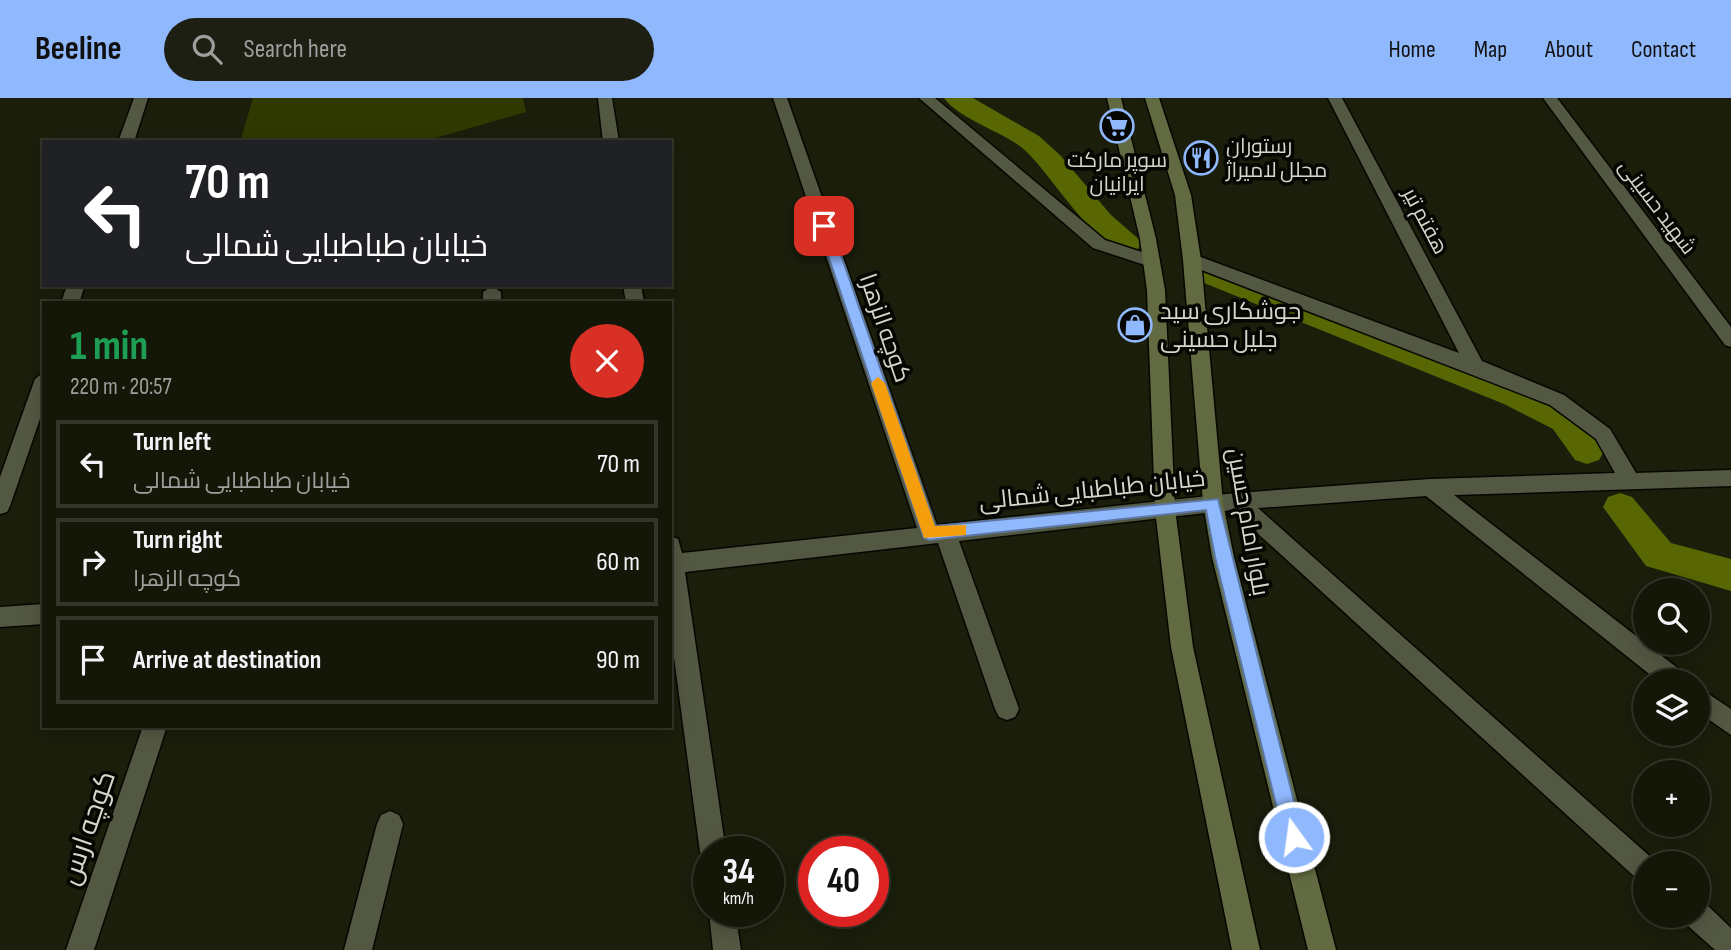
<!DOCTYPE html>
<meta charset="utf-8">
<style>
body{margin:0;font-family:"Sofia Sans Condensed",Cairo,sans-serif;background:#1d1f12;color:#f1f3f6;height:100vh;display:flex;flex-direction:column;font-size:26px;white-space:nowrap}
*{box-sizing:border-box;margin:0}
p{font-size:23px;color:#9d9f9c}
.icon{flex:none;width:38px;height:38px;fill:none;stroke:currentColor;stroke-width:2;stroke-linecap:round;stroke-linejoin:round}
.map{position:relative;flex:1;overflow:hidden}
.sheet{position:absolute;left:42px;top:203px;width:630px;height:427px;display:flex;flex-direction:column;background:#141608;border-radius:0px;box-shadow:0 4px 18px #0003,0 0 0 2px #333529}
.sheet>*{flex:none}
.hud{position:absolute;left:42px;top:42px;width:630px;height:147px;border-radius:0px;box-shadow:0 4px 18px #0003,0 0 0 2px #333529;background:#202124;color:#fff;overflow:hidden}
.buttons{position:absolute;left:1633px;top:480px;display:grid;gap:14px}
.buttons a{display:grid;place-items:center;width:77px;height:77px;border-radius:50%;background:#141608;box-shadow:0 4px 18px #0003,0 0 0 2px #333529;font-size:35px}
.speed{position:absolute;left:693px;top:738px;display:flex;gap:14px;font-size:35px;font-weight:700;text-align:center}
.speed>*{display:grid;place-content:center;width:91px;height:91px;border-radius:50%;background:#141608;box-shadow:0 4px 18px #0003,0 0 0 2px #333529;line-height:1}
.speed small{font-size:18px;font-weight:400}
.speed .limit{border:10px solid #d22;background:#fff;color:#111}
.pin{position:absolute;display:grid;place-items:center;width:60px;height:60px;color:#fff;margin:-30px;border-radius:14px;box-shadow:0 4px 10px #0006}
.me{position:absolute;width:77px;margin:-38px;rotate:346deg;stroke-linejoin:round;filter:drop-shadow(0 0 5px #0008)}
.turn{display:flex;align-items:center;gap:24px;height:147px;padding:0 28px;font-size:32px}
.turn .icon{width:91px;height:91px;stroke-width:2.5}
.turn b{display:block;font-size:49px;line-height:60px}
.round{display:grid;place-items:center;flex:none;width:74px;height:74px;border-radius:37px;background:#1d1f12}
.headline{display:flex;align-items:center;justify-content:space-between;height:119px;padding:0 28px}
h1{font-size:42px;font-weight:700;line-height:52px;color:#1e9e55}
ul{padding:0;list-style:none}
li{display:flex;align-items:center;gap:21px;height:88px;margin:0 14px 10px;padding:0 14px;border:4px solid #333529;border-radius:0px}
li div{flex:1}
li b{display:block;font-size:26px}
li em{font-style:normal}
header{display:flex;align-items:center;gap:42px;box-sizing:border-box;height:98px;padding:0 35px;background:#90b8fd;color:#111}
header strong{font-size:33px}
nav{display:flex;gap:38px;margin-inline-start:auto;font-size:24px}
.search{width:490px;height:63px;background:#1d1f12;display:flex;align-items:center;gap:18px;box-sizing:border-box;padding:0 24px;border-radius:38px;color:#9d9f9c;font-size:26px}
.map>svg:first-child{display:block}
</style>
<header>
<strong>Beeline</strong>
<div class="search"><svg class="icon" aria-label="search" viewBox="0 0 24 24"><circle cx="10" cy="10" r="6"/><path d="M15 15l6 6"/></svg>Search here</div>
<nav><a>Home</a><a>Map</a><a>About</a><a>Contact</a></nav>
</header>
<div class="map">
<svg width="1731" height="852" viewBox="0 0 1731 852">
<rect width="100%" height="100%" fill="#1a1e0b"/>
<path fill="#303900" d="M253,0H523L526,14L422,44H240Z"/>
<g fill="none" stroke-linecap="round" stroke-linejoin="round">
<path fill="#586603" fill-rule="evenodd" d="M944,0H973L1039,38L1060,57L1111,117L1142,144L1138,151C1097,162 1051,72 1021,49C1000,33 958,20 944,0Z
M1214,168L1526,290L1575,313L1604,353L1599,362L1587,366L1575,362L1553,331L1504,306L1204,185L1200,178L1204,171Z
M1620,395L1632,399L1671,445L1731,461V493L1646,468L1603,409L1608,399Z"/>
<defs>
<path id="street" d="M134,0H148L134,44H118Z
M598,0H612L619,44H603Z
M773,0H787L937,427L1236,395L1430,381L1615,375L1596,341L1550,307L1186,166L1183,162L1186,158H1198L1459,255L1328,0H1342L1482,263L1564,297L1610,331L1636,375L1731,372V388L1454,397L1684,575L1688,583H1658L1426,398L1258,410L1654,762L1656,765H1645V784L1636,780L1232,412L959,443L1019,611L1015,619L1007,622L999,619L995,611L938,445L685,474L726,754H709V765L704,763L700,754L670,529V438L678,441L682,455L917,430Z
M919,0H935L1105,142L1157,159L1160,163L1157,167L1151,169L1093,150Z
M1543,0H1557L1731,229V249L1725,247Z
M67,187H85L79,205H61Z
M623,187H641L644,205H626Z
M492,188L501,194V205H483V194Z
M44,274V309L10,408L7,414L0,416V379L35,281Z
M44,506V526L0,529V509Z
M1698,589L1731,611V637L1698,614Z
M143,628H167L94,852H66Z
M390,713L399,717L403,726L372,852H344L377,726L381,717Z
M1698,804L1707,807L1731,830V852H1715L1687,827L1684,817H1698Z
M709,814H735L741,852H713Z"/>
<path id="secondary" d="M1107,0H1121L1156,141L1165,192L1175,411L1193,549L1260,852H1232L1171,549L1155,411L1147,192L1140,141Z
M1145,0H1159L1191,97L1201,162L1223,405L1234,459L1336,852H1308L1212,459L1203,405L1183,162L1175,97Z"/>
</defs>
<use href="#street" stroke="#060800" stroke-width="3"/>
<use href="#secondary" stroke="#060800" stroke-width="3"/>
<use href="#street" fill="#535843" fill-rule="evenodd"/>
<use href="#secondary" fill="#616a40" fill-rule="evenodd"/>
</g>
<path fill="#90b8fd" stroke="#5e78a4" stroke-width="2" d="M824,124L831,128L935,428L1218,401L1303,739L1301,746L1294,749L1287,746L1284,739L1215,459L1206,412L929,442L924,440L818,128Z"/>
<path fill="#f59e0b" d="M878,279L885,285L935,428L966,427V437L924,440L871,285Z"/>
<defs>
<symbol id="supermarket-ring" viewBox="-11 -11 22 22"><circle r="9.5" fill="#060702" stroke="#90b8fd" stroke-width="1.5"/><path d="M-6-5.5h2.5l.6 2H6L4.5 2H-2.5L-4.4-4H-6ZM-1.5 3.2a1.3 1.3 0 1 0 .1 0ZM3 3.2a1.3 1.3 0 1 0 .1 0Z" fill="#90b8fd"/></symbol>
<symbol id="restaurant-ring" viewBox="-11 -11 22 22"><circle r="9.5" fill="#060702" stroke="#90b8fd" stroke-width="1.5"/><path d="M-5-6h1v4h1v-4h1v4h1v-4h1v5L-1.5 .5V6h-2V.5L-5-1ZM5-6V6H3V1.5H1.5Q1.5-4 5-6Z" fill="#90b8fd"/></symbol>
<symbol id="shop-ring" viewBox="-11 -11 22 22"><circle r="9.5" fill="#060702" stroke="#90b8fd" stroke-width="1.5"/><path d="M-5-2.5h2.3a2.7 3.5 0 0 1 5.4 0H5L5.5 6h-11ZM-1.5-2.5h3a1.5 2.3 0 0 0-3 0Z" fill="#90b8fd"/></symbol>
</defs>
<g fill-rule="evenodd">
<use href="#supermarket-ring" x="1098" y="9" width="38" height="38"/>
<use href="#restaurant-ring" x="1182" y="41" width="38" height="38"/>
<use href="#shop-ring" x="1116" y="208" width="38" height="38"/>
</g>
<g text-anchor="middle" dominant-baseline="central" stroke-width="7" stroke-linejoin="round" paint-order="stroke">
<g font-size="21" fill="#d4d7cb" stroke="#060702" text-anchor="start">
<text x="1226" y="48">رستوران<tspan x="1226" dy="24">مجلل لامیراژ</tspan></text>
<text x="1117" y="62" text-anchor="middle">سوپر مارکت<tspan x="1117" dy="24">ایرانیان</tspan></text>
</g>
<g font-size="21" fill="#d4d7cb" stroke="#060702">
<text transform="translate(1657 109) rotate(53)">شهید حسینی</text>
<text transform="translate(1425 123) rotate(62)">هفتم تیر</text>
</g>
<g font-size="24" fill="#d4d7cb" stroke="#060702" text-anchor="start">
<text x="1160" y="213">جوشکاری سید<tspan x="1160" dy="28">جلیل حسینی</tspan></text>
</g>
<g font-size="24" fill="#d4d7cb" stroke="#060702">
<text transform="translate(885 230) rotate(71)">کوچه الزهرا</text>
<text transform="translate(1092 392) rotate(-6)">خیابان طباطبایی شمالی</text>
<text transform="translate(1248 424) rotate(80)">بلوار امام حسین</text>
</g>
<g font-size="28" fill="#d4d7cb" stroke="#060702">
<text transform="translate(88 730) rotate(-71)">کوچه ارس</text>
</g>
</g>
</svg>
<div class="buttons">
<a><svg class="icon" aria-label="search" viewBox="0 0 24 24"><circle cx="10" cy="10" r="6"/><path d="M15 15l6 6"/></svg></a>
<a><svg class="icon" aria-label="layers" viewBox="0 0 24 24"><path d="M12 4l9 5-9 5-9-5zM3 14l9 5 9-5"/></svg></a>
<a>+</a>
<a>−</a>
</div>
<div class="speed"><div>34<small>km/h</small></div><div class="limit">40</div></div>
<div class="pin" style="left:824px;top:128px;background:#d93025"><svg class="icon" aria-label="arrive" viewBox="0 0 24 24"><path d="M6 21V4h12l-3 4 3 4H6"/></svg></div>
<svg class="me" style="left:1294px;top:739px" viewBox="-20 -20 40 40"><circle r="17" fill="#90b8fd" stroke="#fff" stroke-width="3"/><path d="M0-11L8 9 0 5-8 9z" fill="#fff"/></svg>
<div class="hud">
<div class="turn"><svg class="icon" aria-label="left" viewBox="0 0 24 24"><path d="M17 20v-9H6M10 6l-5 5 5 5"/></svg><div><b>70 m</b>خیابان طباطبایی شمالی</div></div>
</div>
<section class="sheet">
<div class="headline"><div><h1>1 min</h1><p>220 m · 20:57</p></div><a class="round" style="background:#d93025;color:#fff"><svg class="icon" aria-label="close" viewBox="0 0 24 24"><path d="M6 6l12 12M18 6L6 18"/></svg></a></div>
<ul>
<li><svg class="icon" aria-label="left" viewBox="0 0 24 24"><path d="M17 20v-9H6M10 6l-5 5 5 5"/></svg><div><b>Turn left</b><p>خیابان طباطبایی شمالی</p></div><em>70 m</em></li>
<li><svg class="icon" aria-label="right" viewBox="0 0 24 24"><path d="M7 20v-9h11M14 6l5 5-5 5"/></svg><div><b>Turn right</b><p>کوچه الزهرا</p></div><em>60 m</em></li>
<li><svg class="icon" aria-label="arrive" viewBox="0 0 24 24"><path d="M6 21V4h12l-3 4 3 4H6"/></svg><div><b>Arrive at destination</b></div><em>90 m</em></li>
</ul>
</section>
</div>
